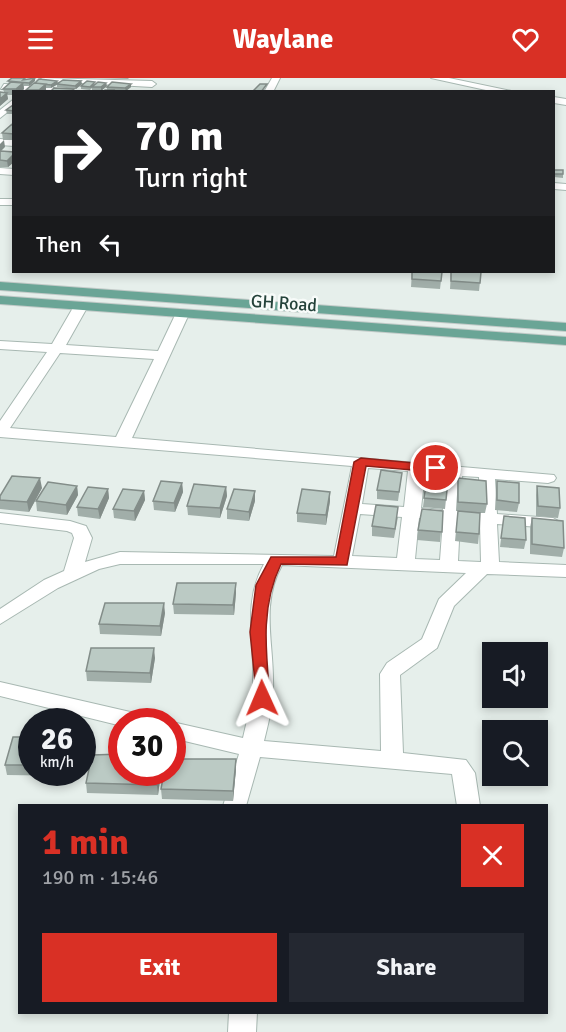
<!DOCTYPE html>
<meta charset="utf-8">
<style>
body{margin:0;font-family:Signika,sans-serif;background:#242831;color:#f1f3f6;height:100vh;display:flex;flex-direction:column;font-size:22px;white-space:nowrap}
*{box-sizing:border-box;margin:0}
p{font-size:20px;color:#9ea1a6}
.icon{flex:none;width:33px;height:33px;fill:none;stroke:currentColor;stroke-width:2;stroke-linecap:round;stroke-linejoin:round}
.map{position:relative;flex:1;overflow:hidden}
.side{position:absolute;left:18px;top:726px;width:530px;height:210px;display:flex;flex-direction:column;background:#171b24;border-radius:0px;box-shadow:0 3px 9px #0003}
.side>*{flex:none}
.guide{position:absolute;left:12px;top:12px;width:543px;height:183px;border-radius:0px;box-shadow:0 3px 9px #0003;background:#202124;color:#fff;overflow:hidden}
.buttons{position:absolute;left:482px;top:564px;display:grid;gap:12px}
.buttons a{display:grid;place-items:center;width:66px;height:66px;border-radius:0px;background:#171b24;box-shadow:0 3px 9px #0003;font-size:30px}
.speed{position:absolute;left:18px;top:630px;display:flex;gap:12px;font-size:30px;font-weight:700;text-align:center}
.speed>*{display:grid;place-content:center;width:78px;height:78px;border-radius:50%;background:#171b24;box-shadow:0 3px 9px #0003;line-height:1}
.speed small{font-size:15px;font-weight:400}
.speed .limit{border:9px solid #d22;background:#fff;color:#111}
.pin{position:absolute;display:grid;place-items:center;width:51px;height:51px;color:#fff;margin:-26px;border:3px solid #fff;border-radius:50%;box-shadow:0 2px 6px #0007}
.me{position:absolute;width:66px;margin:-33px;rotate:359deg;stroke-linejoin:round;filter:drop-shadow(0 0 4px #0008)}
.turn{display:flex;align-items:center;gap:21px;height:126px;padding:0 24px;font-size:27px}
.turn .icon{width:78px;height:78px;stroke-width:2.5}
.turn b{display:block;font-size:42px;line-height:51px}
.then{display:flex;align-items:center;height:57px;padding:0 24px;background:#0003;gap:12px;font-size:22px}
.round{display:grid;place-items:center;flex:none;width:63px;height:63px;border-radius:0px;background:#242831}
.overview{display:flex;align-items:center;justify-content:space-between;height:102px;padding:0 24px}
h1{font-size:36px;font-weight:700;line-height:45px;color:#d93025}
.button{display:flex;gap:12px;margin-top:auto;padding:12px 24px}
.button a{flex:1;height:69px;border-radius:0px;background:#d93025;color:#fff;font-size:24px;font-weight:700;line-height:69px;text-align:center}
.button a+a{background:#242831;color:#f1f3f6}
header{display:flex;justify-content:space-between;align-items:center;height:78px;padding:0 24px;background:#d93025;color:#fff;font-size:27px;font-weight:700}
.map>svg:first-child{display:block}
</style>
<header><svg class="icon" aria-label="menu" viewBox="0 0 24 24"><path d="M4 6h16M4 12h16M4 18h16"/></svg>Waylane<svg class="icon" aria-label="heart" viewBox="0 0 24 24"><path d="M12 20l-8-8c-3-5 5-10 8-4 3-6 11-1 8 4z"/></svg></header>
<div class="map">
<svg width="566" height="954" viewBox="0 0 566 954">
<rect width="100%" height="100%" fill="#e6efeb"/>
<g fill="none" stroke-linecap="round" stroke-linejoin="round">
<defs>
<path id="minor" d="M41,0L152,3L156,6L152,9L45,3Z
M272,0H280L273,14H264Z
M431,0H449L516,14H495Z
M4,6L51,8L55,11L48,14L1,11Z
M554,19L566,21V27L554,25Z
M14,21V29L0,40V32Z
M0,61L14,62V68L0,67Z
M0,90L14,91V97L0,96Z
M554,105L566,106V112L554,111Z
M0,121H14V127H0Z
M81,224L88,228L66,267L158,273L177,233H187L189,236L132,360L554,397L556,400L554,403L548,405L495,401L497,436L553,440L562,445L553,450L497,446L499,484L566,487V499L487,496L454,528L437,570L400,597L403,675L466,682L475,695L480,728H457L452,696L260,679L246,728H223L239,676L172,660V644L243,660C247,642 252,624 253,605C255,563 242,525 264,486H120L99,491L58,510L0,546V531L44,502L64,493L74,460L72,455L67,453L0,445V435L70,443L86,448L92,460L85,484L120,474L334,478L352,388L0,359V343L47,274L0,271V263L52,266L74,228ZM60,275L154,281L116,359L10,350ZM368,390L408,393L404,429L362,426ZM425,395L446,396L443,432L421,430ZM462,398L479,399L480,434L460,433ZM360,436L402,439L397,480L352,478ZM419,440L443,442L440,482L415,481ZM460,443L480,445L481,484L458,483ZM282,487L466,495L439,521L422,561L387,585L380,596L381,673L264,663C269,643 274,623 273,602C273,562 261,525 282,487Z
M0,604L139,636L147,638L149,644H122V648L0,618Z
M229,934H257L256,954H228Z"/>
<path id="major" d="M0,204L566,245V253L0,212Z
M0,218L566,259V267L0,226Z"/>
</defs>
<use href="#minor" stroke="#a8b8b2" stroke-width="2"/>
<use href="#major" stroke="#c2cac8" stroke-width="2"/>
<use href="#minor" fill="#fff" fill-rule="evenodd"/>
<use href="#major" fill="#6aa596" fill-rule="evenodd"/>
</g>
<path fill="#a1aea9" d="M98,0H129L128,1Z
M28,1L27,2L35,3L29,8H24V11L21,14H14V17H7L8,21L0,28L4,14L3,11L9,6L8,3Z
M57,3L58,6L51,10H46V12L45,14H26V12Z
M81,3L82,6L76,11L57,9V6Z
M95,6L107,8L101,13L92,12V10L90,12L81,11V8Z
M107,9H131L126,13L107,12Z
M14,27V36H7L6,32Z
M14,43V62H3L2,55L11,47V46Z
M0,74H14V84L8,89H0Z
M554,92L563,96V100L554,99Z
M412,194H442L440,211L411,209Z
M451,194H481L479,213L450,211Z
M402,395L398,423L377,421V412Z
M427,400L448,402L445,431L423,429Z
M458,400L487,426L485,435H479V456L478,466L455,463L458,433H456Z
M497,403L519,425L517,434L495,432L496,412Z
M182,405L183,414L175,434L154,432L153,423Z
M77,408L78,417L67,437L37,433L36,423Z
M537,408L560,430L558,440L536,438V417Z
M226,409L227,418L220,440L188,437L187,428Z
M42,410L29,434L0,431V418Z
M108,411L109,420L100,441L78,438L77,429Z
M144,413L145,422L135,443L114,440L113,431Z
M255,423L249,443L227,441V431Z
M330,423L326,447L297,444V435Z
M443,433L440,464L417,462L418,452Z
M504,438L526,462L524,471L500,469Z
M398,439L394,460L372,458V448Z
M532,440L564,470L562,479L530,476V449Z
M236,515L234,537L174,536L173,526Z
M165,535L161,558L100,556L99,546Z
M155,580L151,605L87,603L86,593Z
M32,659V694H77L76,698L7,697L5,687Z
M236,691L233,723L162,721L161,711Z
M161,694L158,717L87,715L86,705Z"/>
<path fill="#838d89" d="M35,0V3L29,8V5Z
M57,3L58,6L51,10V7Z
M81,3L82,6L76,11L75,8Z
M23,5L24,11L21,14H16V11Z
M106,5L107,8L101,13V9Z
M46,6V12L45,14H39V12Z
M131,6V9L126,13L125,10Z
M7,15L8,21L0,28V21Z
M4,62L5,69L0,74V66Z
M14,76V84L8,89L7,83Z
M40,400L42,410L29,434L27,424Z
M182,405L183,414L175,434L174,425Z
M77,408L78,417L67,437L66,427Z
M226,409L227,418L220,440V430Z
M108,411L109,420L100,441L98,431Z
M144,413L145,422L135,443L134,433Z
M255,413V423L249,443V434Z
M330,414V423L326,447V437Z
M236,505V515L234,537L233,527Z
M164,525L165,535L161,558L160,548Z
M154,570L155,580L151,605L150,595Z
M236,681V691L233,723V713Z
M159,694H161L158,717L157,707Z"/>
<path fill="#bbcac4" stroke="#838d89" stroke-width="1.5" d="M12,0H25L23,2L35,0L29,5L8,3Z
M39,1L57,3L51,7L35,5Z
M63,2L81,3L75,8L57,6Z
M87,3L95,4L90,9L81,8Z
M11,4L23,5L16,11H3Z
M98,4L106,5L101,9H92Z
M112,4L131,6L125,10L107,9Z
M34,5L46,6L39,12H26Z
M260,6H267L261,14H252Z
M54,10L74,11L70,14H50Z
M105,12H114L113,14H103Z
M0,14L7,15L0,21Z
M13,27L14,33L6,32Z
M11,47H14V56L2,55Z
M1,73L14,74V76L7,83L0,82V74Z
M554,92H563V96H554Z
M412,194H442L441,203L412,201Z
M451,194H481L480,205L451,203Z
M381,392L402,395L399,414L377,412Z
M12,398L40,400L27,424L0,422V418Z
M427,400L448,402L446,422L424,420Z
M458,400L486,403L487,426L458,424Z
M161,403L182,405L174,425L153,423Z
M497,403L519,405V425L497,422Z
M48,404L77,408L66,427L36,423Z
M194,406L226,409L220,430L187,428Z
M537,408L559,410L560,430L538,428Z
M88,409L108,411L98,431L77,429Z
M123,411L144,413L134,433L113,431Z
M234,411L255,413L249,434L227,431Z
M302,411L330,414L326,437L297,435Z
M376,427L398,429L395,451L372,448Z
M422,431L443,433L442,454L418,452Z
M458,433L480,435L479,456L456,454Z
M504,438L525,440L526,462L501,460Z
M532,440L563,443L564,470L532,466Z
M177,505H236L233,527L173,526Z
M105,525H164L160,548L99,546Z
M91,570H154L150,595L86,593Z
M13,659H32V687H5Z
M122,676V694H159L157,707L86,705L92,677Z
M172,681H236L233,713L161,711L164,694H172Z"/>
<path fill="#d93025" stroke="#8d1f18" stroke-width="1.5" d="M361,380L436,387L442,390L436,394L366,388L347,487L281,486C260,529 266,574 270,620L262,626L257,624L250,554L256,507L271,479H336L354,384Z"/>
<g text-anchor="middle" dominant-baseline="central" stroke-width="5" stroke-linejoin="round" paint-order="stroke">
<g font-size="18" fill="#24423a" stroke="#f7fbf9">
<text transform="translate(284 225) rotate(4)">GH Road</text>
</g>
</g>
</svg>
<div class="buttons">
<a><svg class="icon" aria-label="sound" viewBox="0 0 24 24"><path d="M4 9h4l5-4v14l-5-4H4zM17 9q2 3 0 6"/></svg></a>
<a><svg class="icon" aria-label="search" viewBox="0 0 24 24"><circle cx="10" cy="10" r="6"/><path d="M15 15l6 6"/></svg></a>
</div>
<div class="speed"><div>26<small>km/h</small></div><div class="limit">30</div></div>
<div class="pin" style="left:436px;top:390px;background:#d93025"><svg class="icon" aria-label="arrive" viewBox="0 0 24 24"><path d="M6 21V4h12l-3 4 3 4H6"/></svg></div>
<svg class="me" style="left:262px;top:620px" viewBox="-20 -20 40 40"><path d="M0-17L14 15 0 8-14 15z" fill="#d93025" stroke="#fff" stroke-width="4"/></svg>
<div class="guide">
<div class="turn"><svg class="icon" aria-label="right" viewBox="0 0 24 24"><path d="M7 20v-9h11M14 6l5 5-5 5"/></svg><div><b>70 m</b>Turn right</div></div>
<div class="then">Then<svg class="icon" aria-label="left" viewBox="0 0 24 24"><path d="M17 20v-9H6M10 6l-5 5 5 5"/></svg></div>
</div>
<section class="side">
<div class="overview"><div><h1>1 min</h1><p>190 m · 15:46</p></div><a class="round" style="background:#d93025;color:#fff"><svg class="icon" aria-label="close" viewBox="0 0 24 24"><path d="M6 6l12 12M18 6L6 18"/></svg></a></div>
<div class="button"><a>Exit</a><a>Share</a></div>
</section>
</div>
